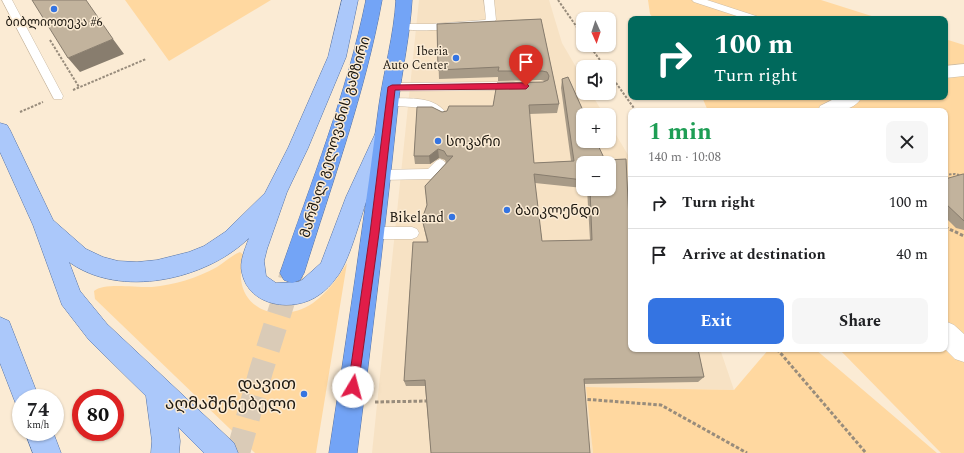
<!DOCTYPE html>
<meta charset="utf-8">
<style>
body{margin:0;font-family:Spectral,"Noto Sans Georgian",serif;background:#f6f6f6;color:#202124;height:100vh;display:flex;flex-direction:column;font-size:15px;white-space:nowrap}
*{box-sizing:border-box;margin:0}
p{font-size:13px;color:#757577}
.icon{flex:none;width:22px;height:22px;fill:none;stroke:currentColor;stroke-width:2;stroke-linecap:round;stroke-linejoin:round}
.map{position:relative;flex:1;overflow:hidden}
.details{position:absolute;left:628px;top:108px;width:320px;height:244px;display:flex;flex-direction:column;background:#fff;border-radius:8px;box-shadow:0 1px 3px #0004}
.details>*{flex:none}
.banner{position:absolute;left:628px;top:16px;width:320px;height:84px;border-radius:8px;box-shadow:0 1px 3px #0004;background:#00695c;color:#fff;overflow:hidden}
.needle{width:26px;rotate:177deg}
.buttons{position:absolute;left:576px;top:12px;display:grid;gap:8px}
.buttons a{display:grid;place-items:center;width:40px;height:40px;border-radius:8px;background:#fff;box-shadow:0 1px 3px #0004;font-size:20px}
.speed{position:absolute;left:12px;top:389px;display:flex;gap:8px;font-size:20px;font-weight:700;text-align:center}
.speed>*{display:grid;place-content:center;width:52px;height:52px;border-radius:50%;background:#fff;box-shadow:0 1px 3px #0004;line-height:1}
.speed small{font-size:10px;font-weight:400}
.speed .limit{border:6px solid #d22;background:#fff;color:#111}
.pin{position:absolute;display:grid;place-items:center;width:34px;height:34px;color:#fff;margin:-41px -17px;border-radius:50% 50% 50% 0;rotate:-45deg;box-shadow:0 0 4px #0007}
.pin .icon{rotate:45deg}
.me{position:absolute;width:44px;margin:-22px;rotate:8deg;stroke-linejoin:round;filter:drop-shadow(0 0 3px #0008)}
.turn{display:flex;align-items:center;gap:14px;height:84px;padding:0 20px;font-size:18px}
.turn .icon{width:52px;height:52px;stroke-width:2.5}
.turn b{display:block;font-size:28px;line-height:34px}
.round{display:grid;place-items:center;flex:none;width:42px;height:42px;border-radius:8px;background:#f6f6f6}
.summary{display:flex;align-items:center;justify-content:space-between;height:68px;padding:0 20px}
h1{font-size:24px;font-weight:700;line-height:30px;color:#1e9e55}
.cta{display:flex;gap:8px;margin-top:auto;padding:8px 20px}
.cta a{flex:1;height:46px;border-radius:8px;background:#3474e2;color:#fff;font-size:16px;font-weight:700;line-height:46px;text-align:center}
.cta a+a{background:#f6f6f6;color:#202124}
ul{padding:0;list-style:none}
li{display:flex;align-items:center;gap:12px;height:52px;padding:0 20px;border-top:1px solid #e0e0e0}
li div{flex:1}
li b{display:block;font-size:15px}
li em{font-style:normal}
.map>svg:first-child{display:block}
</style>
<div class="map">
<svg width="964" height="453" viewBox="0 0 964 453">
<rect width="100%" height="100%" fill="#fbebd4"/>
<path fill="#f7e2c4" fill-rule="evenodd" d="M419,0H549L562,43L583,79V93H591L604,115H583V141H609V123L631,160V349H720L734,390L587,387L593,453H372ZM583,163H609V189H583Z"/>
<path fill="#ffd8a0" d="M125,0H271L169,61Z
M648,0H821L881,19H654L650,14Z
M945,39L964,45V453H941L839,349H945V111H708L702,97H945Z
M240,252L244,255C244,263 240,271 241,279C245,316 288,321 313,303C328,292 337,279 347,263L316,453H255L95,299L94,291C104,282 137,288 152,287C174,285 197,278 217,267C225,262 232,255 240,252Z
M769,349H815L937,453H593L586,387L734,390Z"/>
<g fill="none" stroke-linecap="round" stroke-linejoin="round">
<path stroke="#dacbb7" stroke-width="24" stroke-dasharray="24 12" stroke-linecap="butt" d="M238,453L261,371L292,273"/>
<defs>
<path id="lane" d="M2,0H12L63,96L62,99H54Z
M484,0H494L496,20L490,25C479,28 403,34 397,27L402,24H432L485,20L486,19Z
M692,0H707L759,17L761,19H746L694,2Z
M514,82L518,83L519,86L518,89L514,90L392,91L388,90L387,87L388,84L392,83Z
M389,98C410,99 436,95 448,116L446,119C436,122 433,111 425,108L385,105L383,102L385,99Z
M440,159L444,161L446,164L435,177L431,179L380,180L376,178L374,175L376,172L380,170L428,169L436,161Z
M374,227H412L417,229L419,233L417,237L412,239H374L369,237L367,233L369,229Z"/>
<path id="street" d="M964,64V76L945,78V66Z
M838,97H862C853,113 833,111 818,111L820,106Z
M945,321L954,325L964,334V362L955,359L945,349Z"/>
<path id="primary" d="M342,0H358L346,57L308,148L287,192L267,249L264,261L266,276L276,283L298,282L302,280L321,263L346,197L376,132L383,130L390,132L393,137C384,158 375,178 367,199C360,219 349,263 336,278C332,284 325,291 319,295C294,313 249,307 242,273C239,262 245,249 249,238C206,280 120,299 69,262L80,291L107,324L234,443L238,453H204L178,427L180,441L179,453H151L152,441L146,396L89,340L62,305L33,225L0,152V123L7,125L10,130L53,220L86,249L103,257L118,261L137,262L157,260L189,252L204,246L225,232L265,193L288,148L328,57Z
M0,317L9,321L39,398H21V409L17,407L0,363Z
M25,432H53L61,453H33Z"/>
<path id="highway" d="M366,0H382C365,93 332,183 304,273L300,280L292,283L284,280L280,273C311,183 347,93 366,0Z
M396,0H412C410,35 402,70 398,105C386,221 372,337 357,453H329C347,337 364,221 379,105C384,70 394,35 396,0Z"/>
</defs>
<use href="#lane" stroke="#ccbca6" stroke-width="1"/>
<use href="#street" stroke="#ccbca6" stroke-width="1"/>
<use href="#primary" stroke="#5573a6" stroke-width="1"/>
<use href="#highway" stroke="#5573a6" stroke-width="1"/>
<path stroke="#988c7c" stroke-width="2" stroke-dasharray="2.5 1.5" stroke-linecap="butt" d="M558,0L583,36
M50,40L79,87
M589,45L605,67
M609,73L636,111
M73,90L146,59
M20,112L43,102
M945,175L955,174L964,176"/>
<path stroke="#988c7c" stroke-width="3" stroke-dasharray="3.5 2" stroke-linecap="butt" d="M945,227L964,236
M777,349L866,453
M582,399L661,405L747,453
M375,402L428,401"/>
<use href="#lane" fill="#fff" fill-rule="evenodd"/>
<use href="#street" fill="#fff" fill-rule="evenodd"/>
<use href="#primary" fill="#abc8fa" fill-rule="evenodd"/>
<use href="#highway" fill="#73a4f6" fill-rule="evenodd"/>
</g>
<path fill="#a79a87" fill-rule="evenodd" d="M541,19L559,104L557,113L529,114L534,163L571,161L561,88L562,79L568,77L585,115H583V141H596L605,160L626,159L630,240H631V349H698L704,377L698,382L584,384L590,453H431L425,386H406L404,381L413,242H427L422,219L427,205L425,186L446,163L445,160L439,158L430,164H415L414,156L417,107H432L442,112L447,111L449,106H493L497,83L543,82L545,81L541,80L498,81V77L439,79L437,24ZM583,163H609V189H587L590,240L542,241L535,183L583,188Z
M964,174V230L956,228L945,217V179Z"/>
<path fill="#887d6e" d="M113,39L124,54L80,72L68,58Z
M438,149L439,158L430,164L429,156Z"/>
<path fill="#c2b39d" stroke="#887d6e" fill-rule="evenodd" d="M32,0H86L113,39L68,58Z
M541,19L559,104L529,105L534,163L574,161L562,79L568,77L585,115H583V141H596L605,160L626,159L630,240H631V349H698L704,377L584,379L590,453H431L425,380L404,381L413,242H428L422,219L427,205L425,186L453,156H447L444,151L438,149L429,156H414L417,107H432L442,112L447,111L449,106H493L497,83L543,82L548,80L549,76L547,72L542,71H498L499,67L438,70L437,24ZM583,163H609V189H590L592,240L542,241L534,174L583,180Z
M963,174H964V221L945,203V179Z"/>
<path fill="#e11d48" stroke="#92132f" d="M526,83L529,86L526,89L395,90L379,233L358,387L357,391L353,393L349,391L348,387L370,233L388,87L392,85Z"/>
<g fill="#3474e2" stroke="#fbebd4" stroke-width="1.5">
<circle cx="54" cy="9" r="4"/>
<circle cx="456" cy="58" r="4"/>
<circle cx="438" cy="141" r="4"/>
<circle cx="507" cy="210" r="4"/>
<circle cx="452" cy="217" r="4"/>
<circle cx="304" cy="394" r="4"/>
</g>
<g text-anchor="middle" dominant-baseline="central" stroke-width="3" stroke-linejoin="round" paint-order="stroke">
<g font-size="12" fill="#1d1810" stroke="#fbebd4">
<text x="54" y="22">ბიბლიოთეკა #6</text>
<text x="448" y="51" text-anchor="end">Iberia<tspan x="448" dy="14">Auto Center</tspan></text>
</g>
<g font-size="14" fill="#1d1810" stroke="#fbebd4">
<text transform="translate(335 137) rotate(-73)">მარშალ გელოვანის გამზირი</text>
</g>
<g font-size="14" fill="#1d1810" stroke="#fbebd4" text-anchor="start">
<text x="446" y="141">სოკარი</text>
<text x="515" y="210">ბაიკლენდი</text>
<text x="444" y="217" text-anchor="end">Bikeland</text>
</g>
<g font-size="17" fill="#1d1810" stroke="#fbebd4" text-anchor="end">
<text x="296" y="384">დავით<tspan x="296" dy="20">აღმაშენებელი</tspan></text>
</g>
</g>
</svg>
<div class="buttons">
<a><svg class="needle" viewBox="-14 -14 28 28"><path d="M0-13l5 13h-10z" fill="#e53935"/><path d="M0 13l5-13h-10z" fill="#757577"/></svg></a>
<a><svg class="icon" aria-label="sound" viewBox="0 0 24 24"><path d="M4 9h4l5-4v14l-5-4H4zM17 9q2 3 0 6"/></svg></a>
<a>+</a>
<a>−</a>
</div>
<div class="speed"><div>74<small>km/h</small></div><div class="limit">80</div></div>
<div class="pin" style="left:526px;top:86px;background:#d93025"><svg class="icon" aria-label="arrive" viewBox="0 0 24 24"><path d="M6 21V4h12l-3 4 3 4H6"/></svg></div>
<svg class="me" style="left:353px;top:387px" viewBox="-20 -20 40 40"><circle r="19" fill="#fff"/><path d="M0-13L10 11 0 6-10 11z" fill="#e11d48"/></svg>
<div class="banner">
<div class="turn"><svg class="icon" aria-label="right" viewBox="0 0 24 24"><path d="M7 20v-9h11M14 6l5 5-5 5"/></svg><div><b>100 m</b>Turn right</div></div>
</div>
<section class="details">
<div class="summary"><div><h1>1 min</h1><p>140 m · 10:08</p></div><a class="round"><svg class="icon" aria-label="close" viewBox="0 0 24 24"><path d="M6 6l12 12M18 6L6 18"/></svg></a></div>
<ul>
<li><svg class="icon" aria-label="right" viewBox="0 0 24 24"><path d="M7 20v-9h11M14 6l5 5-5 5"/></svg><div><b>Turn right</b></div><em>100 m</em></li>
<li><svg class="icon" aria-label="arrive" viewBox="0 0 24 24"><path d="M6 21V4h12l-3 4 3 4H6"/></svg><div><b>Arrive at destination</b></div><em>40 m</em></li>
</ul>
<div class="cta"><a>Exit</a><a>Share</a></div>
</section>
</div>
